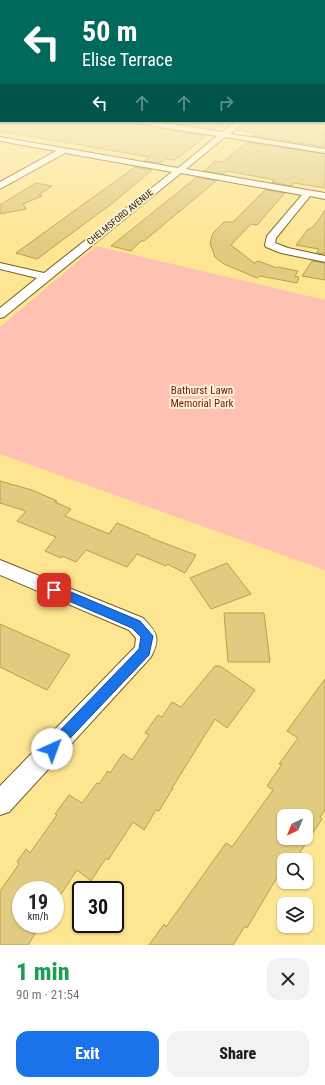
<!DOCTYPE html>
<meta charset="utf-8">
<style>
body{margin:0;font-family:"Roboto Condensed",sans-serif;background:#f2f2f2;color:#202124;height:100vh;display:flex;flex-direction:column;font-size:15px;white-space:nowrap}
*{box-sizing:border-box;margin:0}
p{font-size:13px;color:#757577}
.icon{flex:none;width:22px;height:22px;fill:none;stroke:currentColor;stroke-width:2;stroke-linecap:round;stroke-linejoin:round}
.map{position:relative;height:945px;overflow:hidden}
.panel{display:flex;flex-direction:column;background:#fff;flex:1}
.panel>*{flex:none}
.banner{position:absolute;left:0px;top:0px;width:325px;height:122px;box-shadow:0 1px 3px #0004;background:#00695c;color:#fff;overflow:hidden}
.needle{width:26px;rotate:223deg}
.controls{position:absolute;left:277px;top:809px;display:grid;gap:8px}
.controls a{display:grid;place-items:center;width:36px;height:36px;border-radius:8px;background:#fff;box-shadow:0 1px 3px #0004;font-size:20px}
.speed{position:absolute;left:12px;top:881px;display:flex;gap:8px;font-size:20px;font-weight:700;text-align:center}
.speed>*{display:grid;place-content:center;width:52px;height:52px;border-radius:50%;background:#fff;box-shadow:0 1px 3px #0004;line-height:1}
.speed small{font-size:10px;font-weight:400}
.speed .limit{border:2px solid #111;border-radius:6px;background:#fff;color:#111}
.pin{position:absolute;display:grid;place-items:center;width:34px;height:34px;color:#fff;margin:-17px;border-radius:8px;box-shadow:0 2px 6px #0006}
.me{position:absolute;width:44px;margin:-22px;rotate:43deg;stroke-linejoin:round;filter:drop-shadow(0 0 3px #0008)}
.turn{display:flex;align-items:center;gap:14px;height:84px;padding:0 16px;font-size:18px}
.turn .icon{width:52px;height:52px;stroke-width:2.5}
.turn b{display:block;font-size:28px;line-height:34px}
.lanes{display:flex;align-items:center;height:38px;padding:0 16px;background:#0003;justify-content:center;gap:20px;direction:ltr}
.lanes .off{opacity:.35}
.round{display:grid;place-items:center;flex:none;width:42px;height:42px;border-radius:12px;background:#f2f2f2}
.head{display:flex;align-items:center;justify-content:space-between;height:68px;padding:0 16px}
h1{font-size:24px;font-weight:800;line-height:30px;color:#1e9e55}
.action{display:flex;gap:8px;margin-top:auto;padding:8px 16px}
.action a{flex:1;height:46px;border-radius:12px;background:#1a73e8;color:#fff;font-size:16px;font-weight:800;line-height:46px;text-align:center}
.action a+a{background:#f2f2f2;color:#202124}
.map>svg:first-child{display:block}
</style>
<div class="map">
<svg width="325" height="945" viewBox="0 0 325 945">
<rect width="100%" height="100%" fill="#fde591"/>
<path fill="#fec1b2" d="M96,246L325,300V570L0,454V327Z"/>
<path fill="#e1cb80" stroke="#b79f4c" fill-rule="evenodd" d="M0,121H131L136,124L206,136L175,160L166,159L160,163L144,161L149,157L0,131Z
M160,121H225L214,129Z
M246,121H325V147L253,136L258,133L237,130Z
M247,142L325,154V188L294,183L292,186L272,182L275,180L226,171L223,174L204,171L215,161L223,162Z
M135,167L152,170L114,202L37,259L16,253Z
M197,177L216,181L144,241H141L131,251L111,246Z
M36,183L52,186L39,195L42,196L23,204L26,209L0,214V205Z
M265,190L285,193L257,225L251,224L231,245L254,263L258,261L277,268L278,267L298,271L295,276L299,277L297,283L260,276L257,278L224,264L215,257L210,243L213,233L224,222H233Z
M325,210V254L317,253L319,249L296,245L308,229H310L315,225Z
M312,261L325,263V280L302,276Z
M0,481L32,490L57,501L55,502L71,509L65,516L109,534L117,523L149,536L148,537L196,555L185,573L167,564L166,566L137,554L127,567L86,550L76,562L62,556L61,558L45,551L56,537L17,521L26,511L0,503Z
M227,563L251,594L211,609L190,578Z
M224,613H264L270,662H228Z
M0,624L70,655L47,690L0,667Z
M215,666H220L255,690L227,728L215,719L172,788H173L159,811L156,810L144,830L133,822L108,860L106,858L91,881L77,870L55,903V890H21V924H41L28,945H0V891L19,864L17,862L26,849L30,853L57,815L55,814L69,795L82,803L97,783L99,784L108,771L110,773L123,754L132,760L149,735L145,733L158,715L162,717L172,702L181,707Z
M325,679V810L320,817L322,819L295,860H284V878L279,874L247,928L245,926L233,945H149L164,924L166,927L226,843L232,847L273,790L267,786L282,764H279L298,738L287,731ZM284,816H306V838H284Z"/>
<g fill="none" stroke-linecap="round" stroke-linejoin="round">
<defs>
<path id="minor" d="M324,112H325V116H324Z
M0,113H1V117H0Z
M132,121H150L222,132L236,121H245L230,134L325,149V153L225,137L186,169L325,193V199L310,196L276,238L275,243L288,248L325,256V262L281,253L266,247L265,245L267,236L302,195L181,173L4,317L0,318V308L37,278L0,269V263L44,273L172,172L65,153L0,189V182L56,151L0,141V137L178,168L217,136L136,123Z
M0,560L143,618C157,633 161,637 151,657L9,812L0,815V786L135,647L136,638L129,630L0,575Z"/>
</defs>
<use href="#minor" stroke="#726020" stroke-width="2"/>
<use href="#minor" fill="#fff" fill-rule="evenodd"/>
</g>
<linearGradient id="sky" x2="0" y2="1"><stop stop-color="#85c2ce"/><stop offset="0.46" stop-color="#fef3ce"/><stop offset="1" stop-color="#fef3ce" stop-opacity="0"/></linearGradient>
<rect width="325" height="245" fill="url(#sky)"/>
<path fill="#1a73e8" stroke="#114b97" d="M54,585L140,621L153,636L149,655L56,753L52,755L47,753L45,749L47,744L139,649L141,637L132,628L50,593L49,590L50,587Z"/>
<g text-anchor="middle" dominant-baseline="central" stroke-width="4" stroke-linejoin="round" paint-order="stroke">
<g font-size="9" fill="#201801" stroke="#fcf3d3">
<text transform="translate(120 217) rotate(-39)">CHELMSFORD AVENUE</text>
</g>
<g font-size="11" fill="#731905" stroke="#fcf3d3">
<text x="202" y="390">Bathurst Lawn<tspan x="202" dy="13">Memorial Park</tspan></text>
</g>
</g>
</svg>
<div class="controls">
<a><svg class="needle" viewBox="-14 -14 28 28"><path d="M0-13l5 13h-10z" fill="#e53935"/><path d="M0 13l5-13h-10z" fill="#757577"/></svg></a>
<a><svg class="icon" aria-label="search" viewBox="0 0 24 24"><circle cx="10" cy="10" r="6"/><path d="M15 15l6 6"/></svg></a>
<a><svg class="icon" aria-label="layers" viewBox="0 0 24 24"><path d="M12 4l9 5-9 5-9-5zM3 14l9 5 9-5"/></svg></a>
</div>
<div class="speed"><div>19<small>km/h</small></div><div class="limit">30</div></div>
<div class="pin" style="left:54px;top:590px;background:#d93025"><svg class="icon" aria-label="arrive" viewBox="0 0 24 24"><path d="M6 21V4h12l-3 4 3 4H6"/></svg></div>
<svg class="me" style="left:52px;top:749px" viewBox="-20 -20 40 40"><circle r="19" fill="#fff"/><path d="M0-13L10 11 0 6-10 11z" fill="#1a73e8"/></svg>
<div class="banner">
<div class="turn"><svg class="icon" aria-label="left" viewBox="0 0 24 24"><path d="M17 20v-9H6M10 6l-5 5 5 5"/></svg><div><b>50 m</b>Elise Terrace</div></div>
<div class="lanes"><svg class="icon" aria-label="left" viewBox="0 0 24 24"><path d="M17 20v-9H6M10 6l-5 5 5 5"/></svg><svg class="icon off" aria-label="ahead" viewBox="0 0 24 24"><path d="M12 20V5M6 11l6-6 6 6"/></svg><svg class="icon off" aria-label="ahead" viewBox="0 0 24 24"><path d="M12 20V5M6 11l6-6 6 6"/></svg><svg class="icon off" aria-label="right" viewBox="0 0 24 24"><path d="M7 20v-9h11M14 6l5 5-5 5"/></svg></div>
</div>
</div>
<section class="panel">
<div class="head"><div><h1>1 min</h1><p>90 m · 21:54</p></div><a class="round"><svg class="icon" aria-label="close" viewBox="0 0 24 24"><path d="M6 6l12 12M18 6L6 18"/></svg></a></div>
<div class="action"><a>Exit</a><a>Share</a></div>
</section>
